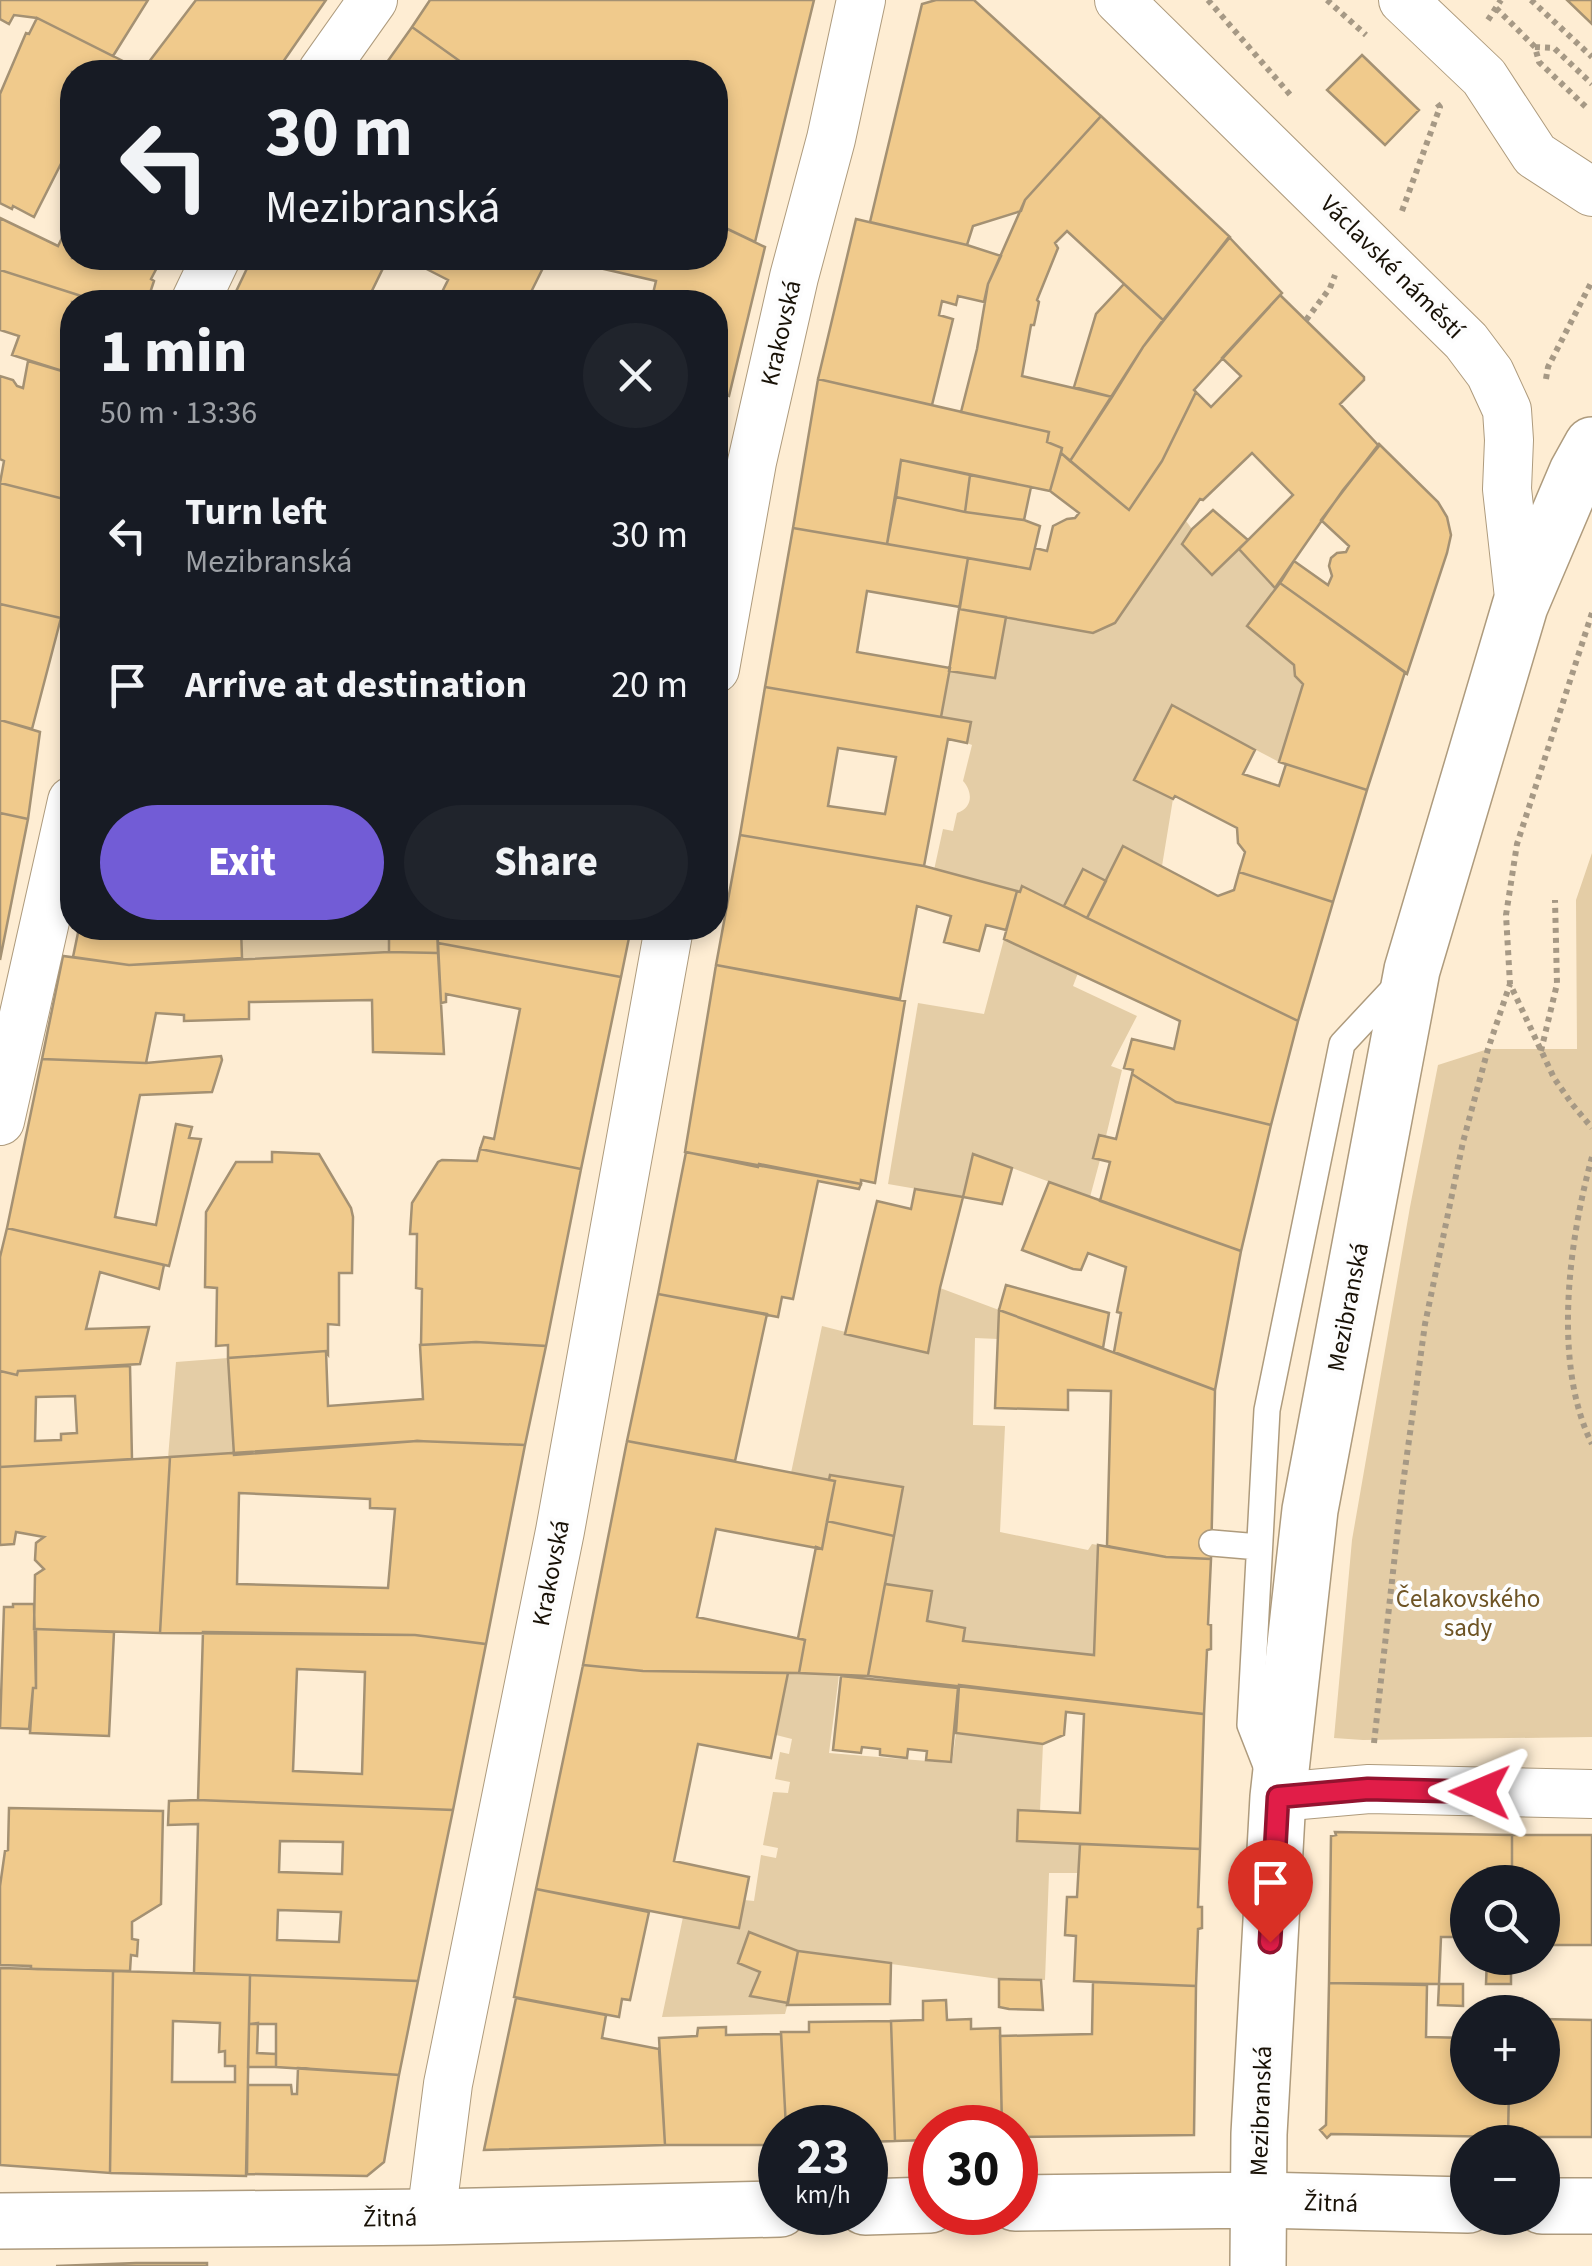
<!DOCTYPE html>
<meta charset="utf-8">
<style>
body{margin:0;font-family:"Source Sans 3",sans-serif;background:#20242c;color:#f1f3f6;height:100vh;display:flex;flex-direction:column;font-size:38px;white-space:nowrap}
*{box-sizing:border-box;margin:0}
p{font-size:32px;color:#9ea1a6}
.icon{flex:none;width:55px;height:55px;fill:none;stroke:currentColor;stroke-width:2;stroke-linecap:round;stroke-linejoin:round}
.map{position:relative;flex:1;overflow:hidden}
.sheet{position:absolute;left:60px;top:290px;width:668px;height:650px;display:flex;flex-direction:column;background:#171b24;border-radius:40px;box-shadow:0 5px 15px #0003}
.sheet>*{flex:none}
.top-card{position:absolute;left:60px;top:60px;width:668px;height:210px;border-radius:40px;box-shadow:0 5px 15px #0003;background:#171b24;color:#f1f3f6;overflow:hidden}
.buttons{position:absolute;left:1450px;top:1865px;display:grid;gap:20px}
.buttons a{display:grid;place-items:center;width:110px;height:110px;border-radius:50%;background:#171b24;box-shadow:0 5px 15px #0003;font-size:50px}
.speed{position:absolute;left:758px;top:2105px;display:flex;gap:20px;font-size:50px;font-weight:700;text-align:center}
.speed>*{display:grid;place-content:center;width:130px;height:130px;border-radius:50%;background:#171b24;box-shadow:0 5px 15px #0003;line-height:1}
.speed small{font-size:25px;font-weight:400}
.speed .limit{border:15px solid #d22;background:#fff;color:#111}
.pin{position:absolute;display:grid;place-items:center;width:85px;height:85px;color:#fff;margin:-102px -42px;border-radius:50% 50% 50% 0;rotate:-45deg;box-shadow:0 0 10px #0007}
.pin .icon{rotate:45deg}
.me{position:absolute;width:110px;margin:-55px;rotate:271deg;stroke-linejoin:round;filter:drop-shadow(0 0 8px #0008)}
.turn{display:flex;align-items:center;gap:35px;height:210px;padding:0 40px;font-size:45px}
.turn .icon{width:130px;height:130px;stroke-width:2.5}
.turn b{display:block;font-size:70px;line-height:85px}
.round{display:grid;place-items:center;flex:none;width:105px;height:105px;border-radius:52px;background:#20242c}
.headline{display:flex;align-items:center;justify-content:space-between;height:170px;padding:0 40px}
h1{font-size:60px;font-weight:800;line-height:75px}
.primary-button{display:flex;gap:20px;margin-top:auto;padding:20px 40px}
.primary-button a{flex:1;height:115px;border-radius:60px;background:#725cd6;color:#fff;font-size:40px;font-weight:800;line-height:115px;text-align:center}
.primary-button a+a{background:#20242c;color:#f1f3f6}
ul{padding:0;list-style:none}
li{display:flex;align-items:center;gap:30px;height:150px;padding:0 40px}
li div{flex:1}
li b{display:block;font-size:38px}
li em{font-style:normal}
.map>svg:first-child{display:block}
</style>
<div class="map">
<svg width="1592" height="2266" viewBox="0 0 1592 2266">
<rect width="100%" height="100%" fill="#feedd3"/>
<path fill="#e4cda6" d="M1186,521L1192,529L1182,544L1239,549L1277,588L1247,626L1294,665L1295,676L1303,684L1279,762L1172,706L1134,779L1173,799L1162,866L1123,847L1106,881L1083,869L1064,906L1022,886L1020,892L1017,891L934,870L943,829L953,831L957,813C973,808 973,792 963,781L972,745L967,743L972,722L941,717L949,671L995,678L1006,617L1092,633L1114,623Z
M1592,853V1737L1363,1740L1334,1738L1352,1540L1410,1207L1438,1065L1488,1049H1577L1576,900Z
M241,928H389V952L242,958Z
M1004,939L1078,973L1073,986L1137,1016L1111,1066L1122,1070L1106,1136H1099L1093,1157L1100,1160L1090,1197L974,1154L963,1197L888,1184L918,1003L984,1014Z
M940,1288L999,1310L998,1339L975,1338L973,1425L1005,1426L1000,1532L1088,1550L1092,1544L1098,1545L1094,1655L963,1641L965,1628L927,1621L932,1591L885,1584L902,1487L831,1475L829,1480L791,1473L822,1326L928,1353Z
M228,1358L234,1455L168,1458L176,1362Z
M788,1673L839,1675L829,1753L952,1763L956,1733L1043,1744L1040,1811L1019,1810L1017,1841L1080,1844L1078,1873H1049L1045,1980L999,1979L798,1951L749,1932L738,1963L760,1972L788,2003L785,2014L662,2017L683,1917L739,1928L744,1900L754,1901L761,1855L776,1858L778,1848L763,1845L773,1792L788,1793L790,1782L775,1779L780,1752L789,1754L792,1739L776,1735Z"/>
<path fill="#f0ca8c" stroke="#a49173" stroke-width="2.5" fill-rule="evenodd" d="M0,0H148L113,56L37,18L14,15L9,24L0,19Z
M196,0H326L276,72L142,71Z
M430,0H814L755,242L715,223V72H528L516,65L510,72H475L412,27Z
M936,0H974L1101,116L1025,200L1021,211L973,226L967,245L870,222L922,4Z
M1567,0H1592V24Z
M37,18L145,72H72V142L34,217L13,206L12,209L0,203V94L26,33L29,34Z
M412,27L475,72H380Z
M1362,55L1419,110L1385,145L1327,90Z
M1101,116L1230,237L1163,320L1067,231L1055,243L1058,248L1037,300L1039,302L1034,325H1031L1022,376L1112,397L1070,461L1061,453L1062,448L1047,442L1049,432L961,412L977,349L988,284L1025,200Z
M0,218L58,246L72,218V258H162L151,279L154,281L147,302H100L0,270Z
M856,219L967,245L1001,256L988,284L984,302L958,296L956,305L942,301L939,315L953,319L932,405L818,379Z
M715,223L765,247L729,396L715,392V302H651L656,281L556,258H715Z
M1229,237L1282,293L1194,390L1196,392L1162,461L1129,510L1070,461L1143,347Z
M252,258H388L368,299L374,302H231Z
M405,258H543L545,264L526,302H437L448,280Z
M0,270L100,302H72V374L12,355L19,336L0,330Z
M1124,284L1163,320L1143,347L1112,397L1074,387L1096,314Z
M1280,295L1364,377V380L1340,404L1379,446L1343,490L1275,588L1239,549L1293,495L1252,453L1203,500L1200,499L1115,623L1093,633L959,609L968,558L1030,569L1035,548L1047,551L1053,526L1067,519L1075,518L1079,513L1050,491L1061,453L1129,510L1162,461L1196,392L1211,407L1241,376L1222,358Z
M28,361L72,374V501L0,483L4,461L0,459V376L13,380L17,386L23,388Z
M818,379L1049,432L1047,442L1062,448L1050,491L901,460L887,544L793,528Z
M1379,444L1438,502L1447,517L1451,535L1447,553L1407,674L1280,583L1294,561L1328,585L1332,576L1329,566L1331,558L1337,553L1346,552L1349,546L1321,520Z
M901,460L970,475L965,512L896,497Z
M970,475L1031,487L1024,520L965,512Z
M0,483L72,501V570L61,618L0,604Z
M896,497L965,512L1024,520L1040,526L1030,569L887,544Z
M1213,510L1248,540L1212,575L1182,544L1192,529Z
M793,528L968,558L960,607L867,591L857,652L950,668L941,717L765,687Z
M1280,583L1405,672L1367,790L1279,762L1303,684L1295,676L1294,665L1247,626Z
M0,604L61,618L32,729L0,720Z
M959,609L1006,617L995,678L949,671Z
M765,687L971,722L967,743L948,739L924,866L740,835ZM838,748L896,757L885,814L828,806Z
M1172,705L1255,750L1243,774L1279,786L1286,764L1367,790L1333,902L1239,872L1245,852L1238,843L1237,828L1175,796L1173,799L1134,780Z
M0,720L40,732L28,819L0,813Z
M0,813L28,819L0,960Z
M740,835L924,866L1017,891L1006,930L986,925L979,951L944,942L951,916L917,906L900,999L716,965Z
M1123,846L1218,896L1234,890L1239,872L1333,902L1298,1021L1087,918Z
M1083,869L1106,881L1087,918L1064,906Z
M1022,886L1298,1021L1271,1125L1176,1102L1132,1074L1133,1070L1124,1068L1132,1039L1174,1049L1180,1021L1004,939L1017,891L1020,892Z
M79,928H241L242,958L129,965L73,957Z
M389,928H437L438,953L389,952Z
M437,928H631L621,977L438,943Z
M438,943L621,977L581,1169L480,1149L484,1137L494,1139L520,1009L446,994V1002L441,1003Z
M389,952L438,953L444,1054L373,1052L372,1000L249,1002V1019L184,1021V1015L156,1013L146,1063L42,1059L63,956L129,965Z
M716,965L905,1001L875,1183L861,1180V1184L685,1152Z
M221,1056L222,1060L212,1092L140,1095L115,1217L156,1225L176,1124L192,1127L189,1138L201,1139L169,1266L7,1228L42,1059L146,1063Z
M1132,1074L1176,1102L1271,1125L1241,1251L1100,1201L1110,1162L1093,1158L1099,1135L1116,1139Z
M480,1149L581,1169L546,1346L476,1342L421,1345L422,1289L416,1288L417,1234H410L412,1203L438,1162L442,1160L477,1161Z
M272,1152L319,1154L351,1208L353,1217L352,1273H339V1325L328,1324V1354L326,1351L228,1358V1345L216,1346L217,1288L205,1287L206,1212L236,1162H272Z
M686,1152L758,1167L759,1164L861,1184L859,1189L818,1181L793,1299L782,1297L778,1317L658,1294Z
M973,1154L1012,1168L1002,1204L963,1197Z
M1049,1182L1241,1251L1215,1390L1114,1352L1121,1313L1117,1312L1126,1267L1088,1253L1081,1270L1073,1269L1022,1250Z
M915,1189L963,1197L940,1288L928,1353L845,1334L877,1201L911,1209Z
M7,1228L164,1265L159,1289L100,1272L86,1329L149,1327L140,1364L18,1371L17,1375L0,1371V1257Z
M1006,1285L1109,1313L1103,1348L999,1310Z
M658,1294L767,1314L735,1461L627,1441Z
M999,1310L1215,1390L1211,1559L1166,1557L1107,1546L1111,1391L1068,1390V1410L995,1408Z
M476,1342L546,1346L525,1445L417,1441L234,1455L228,1358L326,1351L328,1406L423,1399L420,1345Z
M130,1366L132,1459L0,1467V1371L17,1375L18,1371ZM75,1396L77,1433L61,1434V1440L35,1441L36,1397Z
M417,1441L525,1445L486,1644L415,1635L160,1633L170,1457ZM239,1493L370,1499V1508L395,1509L388,1588L237,1584Z
M627,1441L835,1481L822,1549L716,1529L697,1617L805,1640L799,1673L643,1671L583,1665Z
M170,1457L160,1633L34,1629L35,1575L44,1569L35,1560L36,1543L44,1537L16,1532L14,1544L0,1545V1467Z
M830,1475L903,1487L894,1536L827,1521L835,1481L829,1480Z
M827,1521L894,1536L868,1676L799,1673L805,1640L798,1638L816,1547L822,1549Z
M1098,1545L1166,1557L1211,1559L1208,1624L1211,1625V1649L1207,1650L1204,1714L868,1676L885,1584L932,1591L927,1621L965,1628L963,1641L1094,1655Z
M13,1604H34L36,1688H33L29,1729L0,1728L4,1607H13Z
M36,1629L114,1632L109,1736L30,1733L33,1688H36Z
M203,1632L415,1635L486,1644L453,1810L198,1800ZM297,1669L365,1672L362,1774L293,1771Z
M583,1665L643,1671L788,1673L771,1758L698,1744L674,1861L749,1877L739,1928L536,1889Z
M841,1676L958,1688L951,1762L926,1760L927,1751L908,1749L907,1758L880,1755V1749L862,1747L861,1753L833,1750Z
M959,1685L1204,1714L1200,1849L1017,1841L1018,1810L1080,1813L1084,1714L1066,1712L1064,1735L1043,1744L956,1733Z
M198,1800L453,1810L418,1981L194,1973L198,1824L168,1825L169,1801ZM280,1841L343,1842L342,1874L279,1872ZM278,1910L341,1912L339,1942L277,1940Z
M9,1808L163,1811L161,1904L132,1922V1939L138,1940L137,1956L131,1955L130,1971L31,1969V1966L0,1965V1886L5,1851L8,1850Z
M1335,1832L1512,1835V1882H1468V1937H1441L1439,1984L1329,1983L1331,1836L1336,1835Z
M1512,1835H1592V1945H1542V1882H1512Z
M1080,1844L1200,1849L1198,1907H1202V1928L1198,1929L1196,1986L1074,1981L1076,1936L1065,1935L1067,1897H1077Z
M536,1889L649,1912L630,2000L622,1999L619,2017L514,1997Z
M749,1932L798,1951L788,2003L750,1996L760,1972L738,1963Z
M798,1951L891,1963L890,2004L787,2005Z
M1487,1958H1511V1984H1486Z
M0,1968L113,1971L110,2173L0,2165Z
M113,1971L250,1975L246,2176L110,2173ZM173,2021L220,2023L219,2052L225,2051V2066H235V2082H172Z
M250,1975L418,1981L399,2075L276,2067V2024H249Z
M999,1979L1041,1980L1043,2010L1009,2009L999,2007Z
M1093,1982L1196,1986L1194,2135L1015,2137V2128H1002L1000,2036L1092,2034Z
M1329,1983L1427,1985L1426,2037L1468,2038V2088H1509L1508,2137L1331,2134L1327,2138L1320,2130L1326,2125Z
M1439,1984H1463V2006L1438,2005Z
M516,1998L606,2015L602,2038L659,2049L665,2145L484,2150Z
M946,2000L947,2020L971,2019V2029L1000,2028L1002,2128H930V2140L895,2141L891,2021L923,2020V2001Z
M1542,2019L1592,2020V2137H1508L1509,2088H1542Z
M891,2021L895,2141L865,2142V2128H786L781,2032H809V2022Z
M258,2023L257,2053L276,2054V2067H248L249,2024Z
M726,2027V2035L781,2034L786,2128H780V2145H665L659,2038L697,2036L698,2028Z
M298,2068L399,2075L384,2162L367,2176L247,2174L248,2085H291L292,2094H297Z
M136,2263H207V2266H56Z"/>
<g fill="none" stroke-linecap="round" stroke-linejoin="round">
<defs>
<path id="service" d="M1212,1543L1259,1547
M1268,1771L1250,1725L1267,1410L1342,1044L1398,984"/>
<path id="minor" d="M1119,0L1466,341L1490,373L1507,410L1509,440L1507,489L1520,606
M1403,0L1484,77L1535,155L1592,192
M322,72L373,0
M195,302L216,258
M715,669L752,462L794,277L831,139L861,0
M0,1121L72,801
M1278,1797L1369,1789L1592,1794
M431,2217L448,2084L560,1531L669,928"/>
<path id="tertiary" d="M1258,2200L1468,2205
M1542,2206H1592"/>
<path id="secondary" d="M1015,2203L1258,2200
M865,2207L930,2205
M0,2221L431,2217L780,2209
M1258,2266L1259,2134L1278,1797L1310,1510L1412,970L1520,606L1577,472L1592,445"/>
</defs>
<use href="#service" stroke="#ae9b7d" stroke-width="28"/>
<use href="#minor" stroke="#ae9b7d" stroke-width="50"/>
<use href="#tertiary" stroke="#ae9b7d" stroke-width="58"/>
<use href="#secondary" stroke="#ae9b7d" stroke-width="58"/>
<path stroke="#a69985" stroke-width="6" stroke-dasharray="5 5" stroke-linecap="butt" d="M1208,0L1293,98
M1327,0L1366,35
M1531,0L1592,57
M1496,8L1535,47L1539,62L1587,108
M1488,20L1501,0
M1535,47L1554,48L1592,84
M1402,211L1440,107L1436,102
M1306,320L1330,288L1335,275
M1546,379L1548,367L1592,281
M1592,613L1517,844L1506,915L1510,984L1554,1078L1572,1104L1592,1128
M1541,1051L1557,984L1555,900
M1592,1157C1569,1240 1552,1364 1592,1444
M1374,1743L1402,1491L1425,1324L1463,1142L1488,1049L1510,984"/>
<use href="#service" stroke="#fff" stroke-width="25"/>
<use href="#minor" stroke="#fff" stroke-width="48"/>
<use href="#tertiary" stroke="#fff" stroke-width="55"/>
<use href="#secondary" stroke="#fff" stroke-width="55"/>
</g>
<g fill="none" stroke-linecap="round" stroke-linejoin="round">
<defs>
<path id="route" d="M1270,1942L1278,1797L1368,1789L1480,1792"/>
</defs>
<use href="#route" stroke="#92132f" stroke-width="25"/>
<use href="#route" stroke="#e11d48" stroke-width="18"/>
</g>
<g text-anchor="middle" dominant-baseline="central" stroke-width="8" stroke-linejoin="round" paint-order="stroke">
<g font-size="25" fill="#181106" stroke="#fdfdfd">
<text transform="translate(1392 267) rotate(45)">Václavské náměstí</text>
<text transform="translate(781 333) rotate(-77)">Krakovská</text>
<text transform="translate(1348 1307) rotate(-79)">Mezibranská</text>
<text transform="translate(551 1573) rotate(-79)">Krakovská</text>
<text transform="translate(1261 2111) rotate(-88)">Mezibranská</text>
<text transform="translate(1331 2203) rotate(2)">Žitná</text>
<text transform="translate(390 2218) rotate(-1)">Žitná</text>
</g>
<g font-size="25" fill="#6d5324" stroke="#fdfdfd">
<text x="1468" y="1599">Čelakovského<tspan x="1468" dy="29">sady</tspan></text>
</g>
</g>
</svg>
<div class="buttons">
<a><svg class="icon" aria-label="search" viewBox="0 0 24 24"><circle cx="10" cy="10" r="6"/><path d="M15 15l6 6"/></svg></a>
<a>+</a>
<a>−</a>
</div>
<div class="speed"><div>23<small>km/h</small></div><div class="limit">30</div></div>
<div class="pin" style="left:1270px;top:1942px;background:#d93025"><svg class="icon" aria-label="arrive" viewBox="0 0 24 24"><path d="M6 21V4h12l-3 4 3 4H6"/></svg></div>
<svg class="me" style="left:1480px;top:1792px" viewBox="-20 -20 40 40"><path d="M0-17L14 15 0 8-14 15z" fill="#e11d48" stroke="#fff" stroke-width="4"/></svg>
<div class="top-card">
<div class="turn"><svg class="icon" aria-label="left" viewBox="0 0 24 24"><path d="M17 20v-9H6M10 6l-5 5 5 5"/></svg><div><b>30 m</b>Mezibranská</div></div>
</div>
<section class="sheet">
<div class="headline"><div><h1>1 min</h1><p>50 m · 13:36</p></div><a class="round"><svg class="icon" aria-label="close" viewBox="0 0 24 24"><path d="M6 6l12 12M18 6L6 18"/></svg></a></div>
<ul>
<li><svg class="icon" aria-label="left" viewBox="0 0 24 24"><path d="M17 20v-9H6M10 6l-5 5 5 5"/></svg><div><b>Turn left</b><p>Mezibranská</p></div><em>30 m</em></li>
<li><svg class="icon" aria-label="arrive" viewBox="0 0 24 24"><path d="M6 21V4h12l-3 4 3 4H6"/></svg><div><b>Arrive at destination</b></div><em>20 m</em></li>
</ul>
<div class="primary-button"><a>Exit</a><a>Share</a></div>
</section>
</div>
